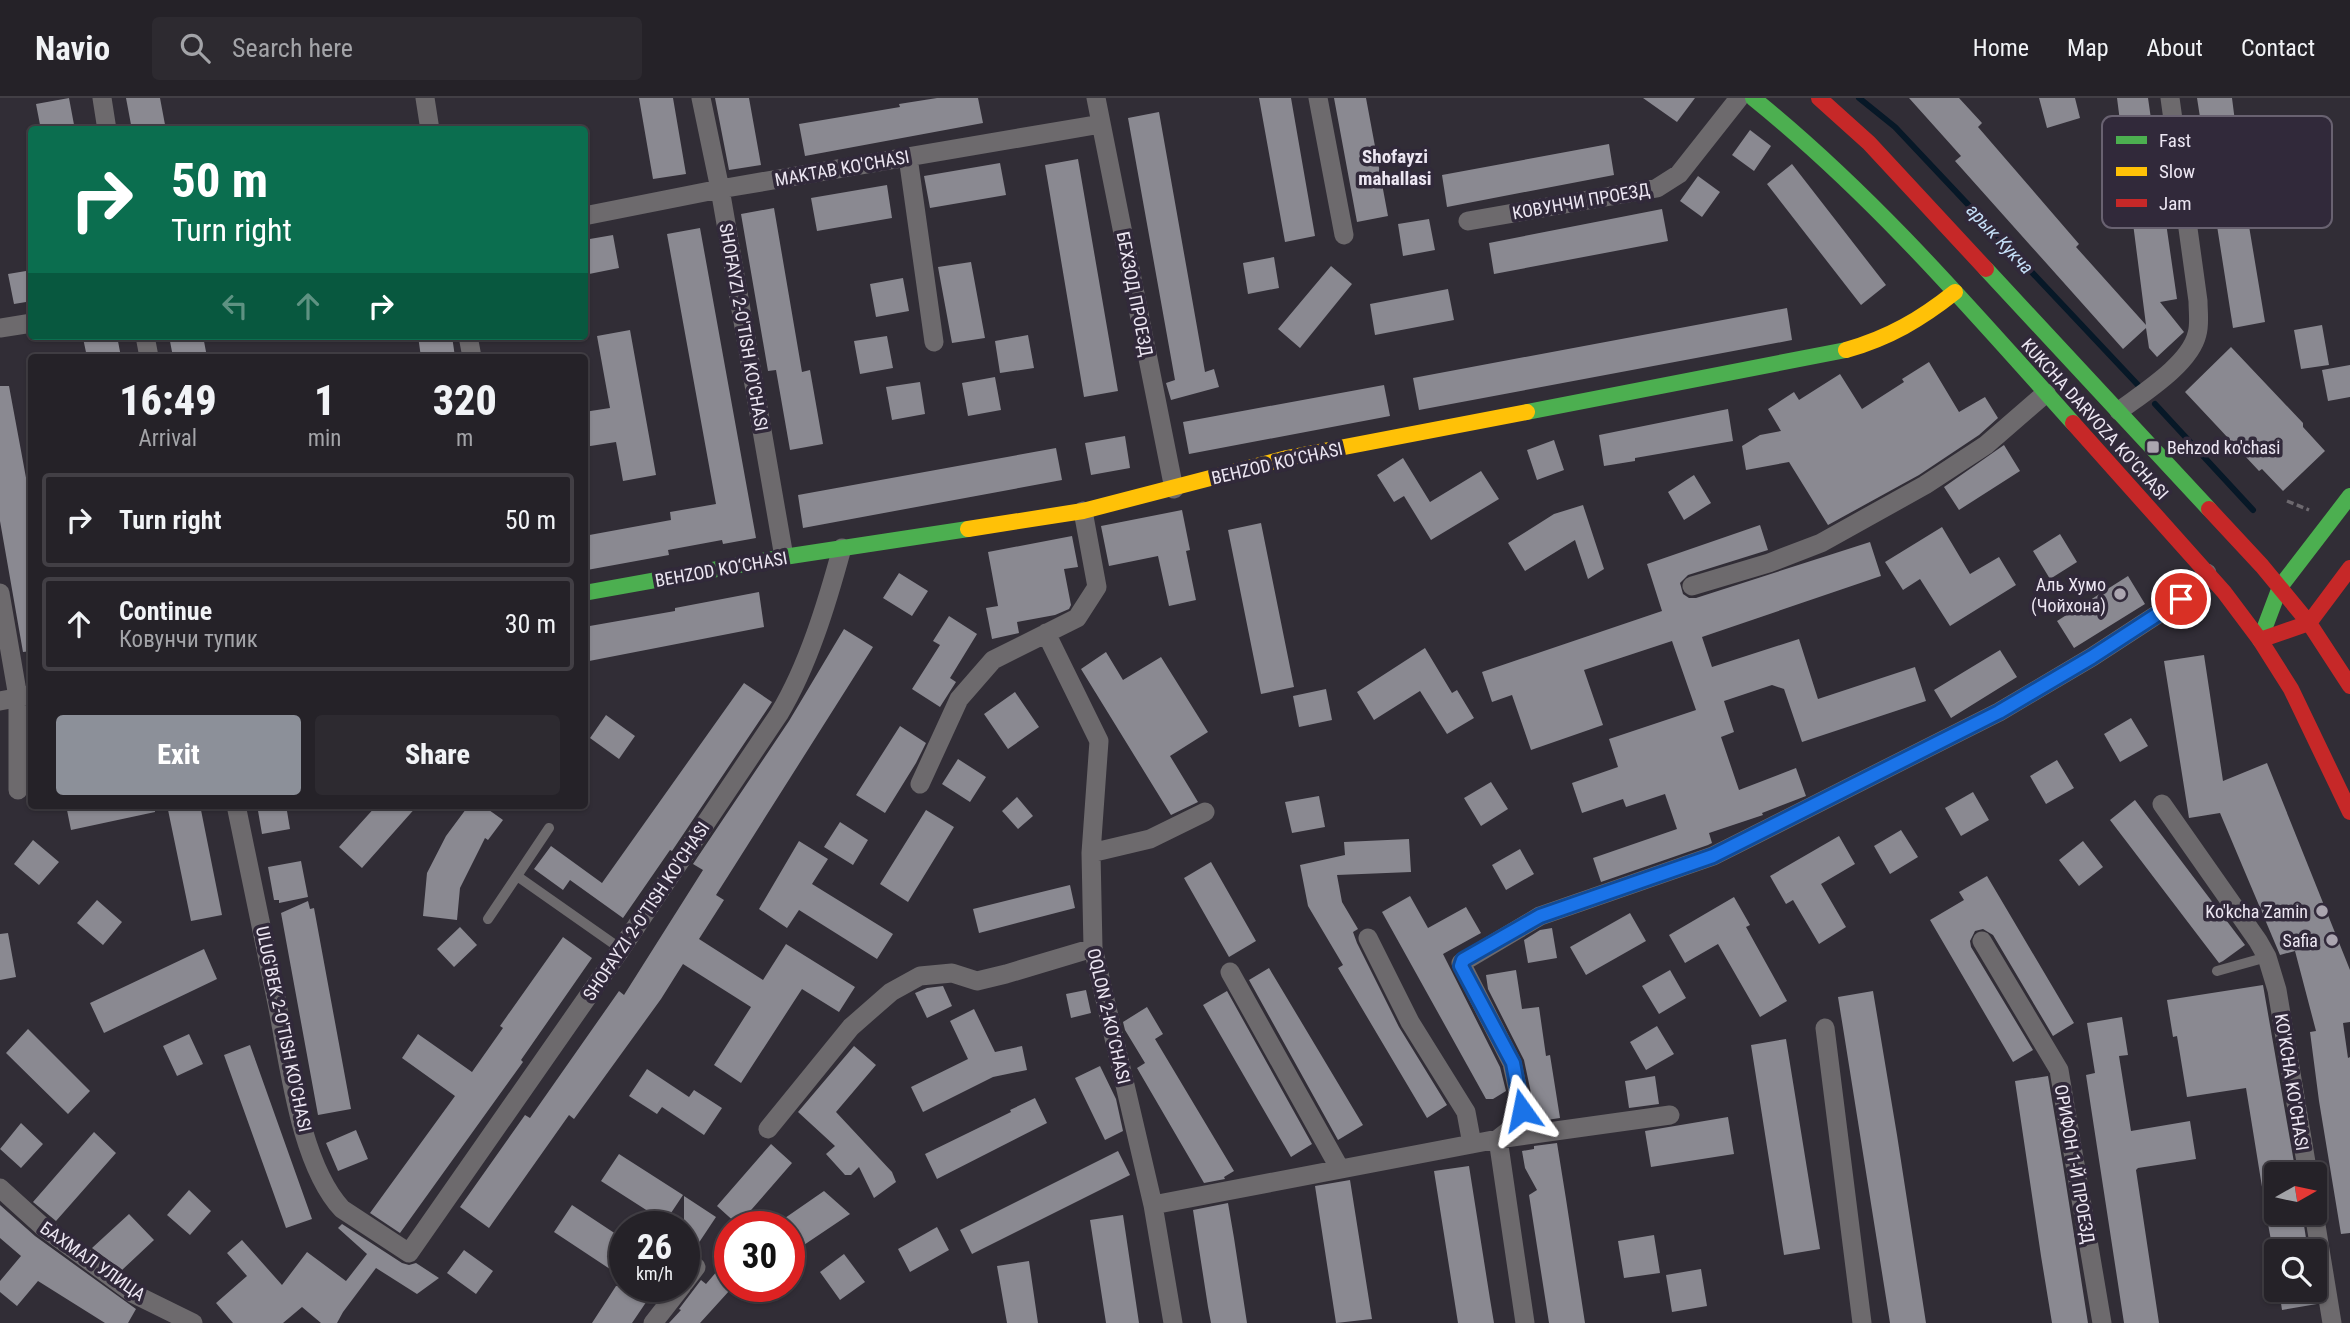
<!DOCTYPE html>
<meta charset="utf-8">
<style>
body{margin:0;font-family:"Roboto Condensed",sans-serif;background:#2d2a30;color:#f1f3f6;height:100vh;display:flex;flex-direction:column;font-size:26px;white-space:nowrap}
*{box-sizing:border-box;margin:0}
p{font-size:23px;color:#a3a4a8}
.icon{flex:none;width:38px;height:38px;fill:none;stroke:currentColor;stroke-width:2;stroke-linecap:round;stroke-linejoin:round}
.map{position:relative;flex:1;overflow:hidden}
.details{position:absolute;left:28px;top:256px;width:560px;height:455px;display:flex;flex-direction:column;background:#252228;border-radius:7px;box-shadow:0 2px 5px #0004,0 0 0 2px #423f45}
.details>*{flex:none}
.banner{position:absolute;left:28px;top:28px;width:560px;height:214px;border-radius:7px;box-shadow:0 2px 5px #0004,0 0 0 2px #423f45;background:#0b6e4f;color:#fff;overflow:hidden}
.needle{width:46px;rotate:81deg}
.tools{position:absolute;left:2264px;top:1064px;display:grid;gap:14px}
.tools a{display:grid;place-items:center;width:63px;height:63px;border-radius:7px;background:#252228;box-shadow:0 2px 5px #0004,0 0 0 2px #423f45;font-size:35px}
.speed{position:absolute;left:609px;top:1113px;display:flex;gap:14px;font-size:35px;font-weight:700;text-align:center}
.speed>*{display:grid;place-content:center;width:91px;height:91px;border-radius:50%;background:#252228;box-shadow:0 2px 5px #0004,0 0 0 2px #423f45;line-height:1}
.speed small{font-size:18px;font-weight:400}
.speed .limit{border:10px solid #d22;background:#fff;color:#111}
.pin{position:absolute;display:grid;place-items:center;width:60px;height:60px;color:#fff;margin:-30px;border:4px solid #fff;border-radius:50%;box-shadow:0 2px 7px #0007}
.me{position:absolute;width:77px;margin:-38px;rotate:348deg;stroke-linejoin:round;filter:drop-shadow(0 0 5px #0008)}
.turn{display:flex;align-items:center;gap:24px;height:147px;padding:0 28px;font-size:32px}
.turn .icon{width:91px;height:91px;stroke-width:2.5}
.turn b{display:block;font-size:49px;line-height:60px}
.lanes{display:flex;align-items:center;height:66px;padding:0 28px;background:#0003;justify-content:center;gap:35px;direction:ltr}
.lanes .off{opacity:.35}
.eta{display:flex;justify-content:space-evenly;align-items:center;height:119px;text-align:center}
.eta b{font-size:42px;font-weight:800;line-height:49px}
.button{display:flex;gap:14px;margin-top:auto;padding:14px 28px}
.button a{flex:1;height:80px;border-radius:7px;background:#8c9099;color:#fff;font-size:28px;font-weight:800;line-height:80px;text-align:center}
.button a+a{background:#2d2a30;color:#f1f3f6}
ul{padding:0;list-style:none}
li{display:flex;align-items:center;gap:21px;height:94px;margin:0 14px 10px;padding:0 14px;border:4px solid #423f45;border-radius:7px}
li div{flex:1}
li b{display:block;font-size:26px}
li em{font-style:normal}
header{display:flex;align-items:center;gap:42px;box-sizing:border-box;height:98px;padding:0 35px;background:#252228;border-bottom:2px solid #423f45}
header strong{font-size:33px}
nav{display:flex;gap:38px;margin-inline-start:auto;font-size:24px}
.search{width:490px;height:63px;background:#2d2a30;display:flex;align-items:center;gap:18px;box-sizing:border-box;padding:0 24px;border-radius:7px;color:#a3a4a8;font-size:26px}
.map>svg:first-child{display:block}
</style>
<header>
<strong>Navio</strong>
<div class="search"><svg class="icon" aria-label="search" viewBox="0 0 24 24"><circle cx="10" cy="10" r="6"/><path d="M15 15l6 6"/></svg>Search here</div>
<nav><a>Home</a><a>Map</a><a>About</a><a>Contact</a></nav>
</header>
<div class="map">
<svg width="2350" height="1225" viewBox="0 0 2350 1225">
<rect width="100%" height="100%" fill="#312d36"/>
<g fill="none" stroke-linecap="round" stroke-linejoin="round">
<path stroke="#071827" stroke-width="6" d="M1859,0L1895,29L2138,287
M2155,306L2253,412"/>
</g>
<path fill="#8a8991" d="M69,0L75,32H41L36,6Z
M126,0H160L166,32H132Z
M639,0H673L686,76L653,81Z
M715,0H749L761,67L729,72Z
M937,0H978L983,25L805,58L799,26L900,9L899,6Z
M1259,0H1291L1315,138L1285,144Z
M1334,0H1366L1388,118L1357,124Z
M1643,0H1695L1677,24Z
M1909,0H1959L1982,25L1978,29L2079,146L2076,149L2146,227L2117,0H2148L2177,201L2160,204L2184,234L2157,259L2149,250L2146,230L2123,251L1955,63L1961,58Z
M2039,0H2075L2080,20L2047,30Z
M2197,0H2232L2246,110L2265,224L2233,230Z
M1159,14L1205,274L1214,271L1219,289L1171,302L1166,285L1175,282L1128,20Z
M1750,32L1771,48L1754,73L1732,57Z
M1609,46L1614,77L1447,109L1442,77Z
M1078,61L1118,293L1084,299L1045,67Z
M1000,65L1006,97L930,110L924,78Z
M1792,66L1886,187L1861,207L1767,86Z
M1698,78L1720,94L1702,119L1680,103Z
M887,87L892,120L817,133L811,100Z
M774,110L802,274L810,272L823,346L790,352L776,272L768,273L741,116Z
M1662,111L1668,143L1494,176L1489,145Z
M1429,121L1435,152L1403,158L1398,126Z
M700,130L756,440L723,446L722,442L668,452L669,457L587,472L584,438L671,422L670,414L716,406L667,136Z
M613,137L619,170L584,177V142Z
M1274,159L1279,190L1248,196L1243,165Z
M971,164L985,240L952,245L938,169Z
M1331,168L1352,186L1300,250L1278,231Z
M32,172V203L14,206L8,176Z
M903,180L909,213L876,219L870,186Z
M1448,191L1454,222L1375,237L1370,206Z
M1787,210L1792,242L1419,312L1413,280Z
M2322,227L2329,267L2301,271L2294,232Z
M630,232L656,377L623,383L616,344L584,349V314L610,310L597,238Z
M1028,237L1034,270L1000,275L995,243Z
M92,238H117L121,259H87L83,240Z
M169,238H203L207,259H173Z
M418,238H452L455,259H421Z
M887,238L893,270L860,276L854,243Z
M2231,249L2303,325V329L2325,353L2283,393L2262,371L2259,373L2185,294Z
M1929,264L1959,314L1985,299L1998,320L1979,337L1919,377L1828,427L1789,364L1746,372L1742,348L1760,337L1781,333L1768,311L1794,294L1799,302L1840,276L1862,311L1904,284L1902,281Z
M2350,267V299L2328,303L2322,272Z
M995,279L1001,312L968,318L962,285Z
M920,284L925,316L892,322L886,289Z
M1384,287L1390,318L1189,356L1183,324Z
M0,288H9L32,412V553L23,554L0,423Z
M1728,311L1733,343L1635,360V363L1604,368L1599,337Z
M1125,338L1130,370L1091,377L1085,345Z
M1554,342L1564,372L1537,382L1527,352Z
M2004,347L2020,373L1959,412L1944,389Z
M1056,350L1062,382L803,430L798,397Z
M1403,360L1430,404L1481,373L1499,401L1431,442L1404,398L1394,404L1377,377Z
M1694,377L1711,405L1684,422L1668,394Z
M1583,407L1604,471L1588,481L1575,442L1525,473L1508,445L1554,416Z
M1182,412L1190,452L1186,453L1196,502L1169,508L1158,458L1109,468L1101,428Z
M1261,425L1294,589L1261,596L1228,432Z
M1760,427L1768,452L1688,477L1680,485L1683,496L1689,500H1696L1870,444L1881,478L1702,539L1712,569L1799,541L1818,601L1915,569L1926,603L1802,644L1784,591L1772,587L1724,603L1734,634L1721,639L1739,692L1796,670L1806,698L1762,715L1763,717L1709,735L1712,745L1708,747L1601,784L1593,760L1677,731L1665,696L1626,709L1623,701L1582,715L1572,685L1618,669L1609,641L1696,612L1672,543L1584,572L1603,627L1531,652L1512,597L1492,604L1482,574L1662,513L1647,466Z
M1942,429L1970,476L1999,459L2016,487L1950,528L1920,481L1903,492L1885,464Z
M2060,436L2077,464L2050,481L2033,453Z
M1072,438L1078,469L1064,471L1071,507L1069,511L1055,517L1017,524L1019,535L992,541L986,510L998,508L988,454Z
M899,475L928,493L912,518L883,500Z
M2128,478L2145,506L2074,550L2057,523Z
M759,494L764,529L584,564V529L675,513V510Z
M949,518L977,536L950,580L956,584L940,609L912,591L940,547L933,543Z
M844,531L873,549L716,797L724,802L699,841L763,882L786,846L855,889L839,914L802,891L741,985L714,967L751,909L683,866L661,901L574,1021L569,1017L489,1130L460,1109L525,1017L530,1020L619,893L624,897L703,772L693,766L789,623Z
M1425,550L1452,595L1457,592L1474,620L1447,636L1420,593L1374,622L1357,594Z
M2000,552L2017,579L1951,620L1934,592Z
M1106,554L1123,582L1161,559L1208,634L1170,658L1198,704L1171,717L1081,571Z
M2204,557L2223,683L2267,665L2350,872V924L2343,925L2348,960L2350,959V1135L2341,1136L2319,1003L2310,934L2316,933L2295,853L2280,857L2220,715L2189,720L2164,563Z
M744,585L772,604L672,753L670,752L623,820L570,782L563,792L534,771L551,748L602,785Z
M1326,591L1332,622L1299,629L1293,598Z
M1015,594L1039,629L1008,651L984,616Z
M606,617L635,638L619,661L590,640Z
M2131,620L2148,648L2120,664L2104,636Z
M900,628L926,645L916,665L885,715L856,697Z
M958,661L986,679L970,704L942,686Z
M2057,662L2074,690L2046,706L2030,678Z
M1491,684L1508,711L1481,728L1464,700Z
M1973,694L1989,722L1961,738L1945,710Z
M1319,698L1325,729L1292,735L1285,704Z
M1017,699L1033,718L1018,731L1002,713Z
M2135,702L2245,847L2223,863L2219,865L2110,722Z
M66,707H155V714L71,732Z
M167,707H200L222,817L191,823Z
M257,707H286L290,731L262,736Z
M377,707H418L362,770L339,749Z
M469,707H482L503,722L488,742L485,740L460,790L457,822L423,818L427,775L446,738Z
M926,712L954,729L908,804L880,786Z
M840,724L868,742L853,767L824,749Z
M1901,732L1918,759L1890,776L1874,748Z
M1839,738L1855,766L1821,786L1846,829L1819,846L1793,802L1786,806L1770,778Z
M1409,741L1411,774L1337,777L1342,804L1358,831L1353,834L1357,845L1399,929L1447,1007L1427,1020L1338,870L1343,867L1308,808L1300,767L1345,757L1344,744Z
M33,742L59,764L39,787L14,766Z
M799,743L828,761L812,786L893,836L877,861L799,812L787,830L759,811Z
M2083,743L2103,769L2079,788L2059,762Z
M1520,751L1534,776L1506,792L1492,767Z
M301,763L308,799L279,805V802H274L268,769Z
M1211,764L1256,843L1229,859L1184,780Z
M1987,778L2074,925L2053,938L1993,837L1983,831L1975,833L1970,843L1971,849L2033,952L2013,964L1930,822L1964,802L1959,794Z
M1070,787L1075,810L979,835L973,811Z
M1410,798L1428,830L1466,809L1481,835L1443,856L1500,969L1506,993L1493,1001H1486L1382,814Z
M1734,799L1750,827L1746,829L1787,903L1760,919L1718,846L1685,865L1669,837Z
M97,802L122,824L103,847L77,825Z
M308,803L310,811L314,810L351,1011L318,1017L281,815Z
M1630,815L1646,843L1586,877L1570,849Z
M460,829L477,847L454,869L437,851Z
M1552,830L1557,860L1528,865L1524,842L1540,832Z
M8,835L16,879L0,882V836Z
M563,839L592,860L521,962L523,964L400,1135L370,1115L455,998L402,960L418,936L472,974L503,930L500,928Z
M204,851L217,881L104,935L90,905Z
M1269,870L1363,1027L1338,1042L1249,882Z
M1516,872L1522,911L1539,909L1546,958L1550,957L1560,1020L1533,1024L1534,1009L1524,962L1488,891L1486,877Z
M1670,872L1686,900L1659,916L1642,888Z
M2263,887L2296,1076H2277V1125L2303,1121L2308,1153H2273L2268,1126H2273H2268L2246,990L2187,999L2177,938L2173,939L2167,902Z
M943,888L952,908L927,920L915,895L927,890Z
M1086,892L1091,915L1071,920L1066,896Z
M1227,893L1312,1046L1291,1059L1203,907Z
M1873,893L1897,1037L1926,1225H1890L1844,936L1838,899Z
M1147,909L1163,936L1155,941L1234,1073L1224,1079L1225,1081L1204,1085L1137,970L1145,965L1125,932L1123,924Z
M974,911L995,954L1022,948L1027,972L993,979L923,1014L911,989L968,961L950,923Z
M2122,919L2128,957L2119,958L2131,1033L2190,1023L2196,1061L2138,1070L2136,1072L2159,1225H2124L2086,977L2095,975L2087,925Z
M1657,928L1674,956L1646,972L1630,944Z
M28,931L90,993L68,1016L6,955Z
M189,936L203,966L177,978L163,948Z
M1786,941L1820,1151L1784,1157L1751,947Z
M250,947L312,1121L286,1130L224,957Z
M854,948L876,967L836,1014L892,1074L896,1084L874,1100L859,1069L851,1077H845L826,1056L835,1048L798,1014Z
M1100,968L1116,1001L1123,1033L1105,1042L1075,980Z
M647,971L689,999L694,992L722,1010L704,1037L662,1009L657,1016L629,998Z
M1655,978L1659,1006L1629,1010L1625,983Z
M2048,978L2063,1067L2088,1225H2052L2041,1158L2015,983Z
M1035,1000L1047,1025L937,1081L925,1056L1011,1014L1010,1012Z
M1728,1019L1734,1056L1651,1069L1645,1033Z
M21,1025L43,1046L21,1070L0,1051Z
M356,1032L368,1061L338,1073L326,1045Z
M94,1034L116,1055L56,1123L33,1104Z
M1557,1045L1566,1101L1585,1225H1549L1529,1097L1537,1092L1525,1070L1522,1053L1534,1051V1048Z
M771,1046L792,1065L738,1127L717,1108Z
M1118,1053L1130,1077L972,1156L960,1132Z
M619,1056L683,1097L665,1124L601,1083Z
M1469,1068L1490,1201L1494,1225H1458L1434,1073Z
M1350,1082L1372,1221L1336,1225L1315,1088Z
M189,1092L211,1113L190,1137L167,1117Z
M824,1093L850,1116L789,1157V1129H772Z
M684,1098L716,1119L698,1146L684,1137Z
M1228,1105L1234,1140L1247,1225H1211L1208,1209L1193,1112Z
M0,1107L35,1138L136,1211L128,1225H105L38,1183L17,1208L0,1194V1183L21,1158L0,1140Z
M572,1107L625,1142V1181L554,1134Z
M129,1116L154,1142L122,1172L92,1150Z
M1123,1117L1139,1225H1106L1090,1122Z
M342,1126L402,1165L409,1167L416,1165L439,1180L417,1196L376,1170L343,1214L337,1225H321L302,1209L283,1225H233L216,1205L247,1178L227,1155L242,1142L282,1187L307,1154L346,1183L367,1156L338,1130Z
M937,1129L949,1152L910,1174L898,1151Z
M1654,1137L1660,1175L1624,1180L1618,1143Z
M464,1152L493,1173L476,1196L447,1175Z
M844,1156L865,1184L840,1202L820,1174Z
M730,1158V1192L700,1225H669L681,1212L679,1211L701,1182L706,1186Z
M1029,1163L1038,1225H1007L997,1168Z
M1701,1171L1707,1208L1672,1214L1666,1177Z
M616,1188H666L659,1198L653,1194L632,1225H592Z
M2279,1192H2314L2317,1206L2282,1212Z"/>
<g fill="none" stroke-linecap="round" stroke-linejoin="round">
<path stroke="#6d696f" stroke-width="3.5" stroke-dasharray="7 3.5" stroke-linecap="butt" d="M2287,403L2309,412"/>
<path stroke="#6d6a6d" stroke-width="10" d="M517,778L621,851
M488,821L549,730
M2217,873L2267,859"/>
<path stroke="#6d6a6d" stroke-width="19" d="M102,0L107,32
M425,0L430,32
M701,0L720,91L784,459
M1096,0L1174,391
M1318,0L1344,137
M908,59L934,244
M584,118L720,91L1101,26
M1468,123L1657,90L1679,76L1739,0
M0,230L32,225
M145,238L149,259
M468,238L472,259
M2119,313C2143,295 2190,266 2197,236C2200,226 2198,214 2198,203L2170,0
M1692,488L1769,465L1821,445L1925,387L1986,347L2046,295
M0,495L18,599V692
M1046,535L1099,643L1091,755L1093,850L1153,1107L1173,1225
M0,603L32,597
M920,686L959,601L993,562L1077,520L1097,489L1083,413
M2162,706L2258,843L2267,859L2277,892L2308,1076
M236,707C250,773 263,839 277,905C289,965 300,1066 342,1111L409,1155L621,851L779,616C808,568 827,505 842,450
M1091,755L1150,741L1205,714
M1368,840L1410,924L1466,1014L1472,1046
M1982,843L2059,972L2102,1225
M1230,874L1340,1071
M1825,930L1862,1225
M768,1031L851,929L891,894L920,878L952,875L977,883L1006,876L1093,850
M0,1090L42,1128L134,1196L193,1225
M1153,1107L1498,1041L1670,1017
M2314,1115L2332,1225
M684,1185L696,1169
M653,1225L682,1188
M1525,1225L1498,1041L1521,1023L1522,1012L1512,965L1461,865L1540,818L1713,758L1999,614L2092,559L2181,501L2207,475"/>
<path stroke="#4caf50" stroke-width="16" d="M1753,0C1872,96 1971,211 2073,325
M1986,171L2209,411
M1527,314L1846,252
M584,495L784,459L968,431
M2260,542L2280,489L2350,398"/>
<path stroke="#ffc107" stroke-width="16" d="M1846,252C1889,240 1921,221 1955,194
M968,431L1083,413L1287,360L1527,314"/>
<path stroke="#c62828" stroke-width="16" d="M1819,0L1869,45L1986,171
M2073,325L2224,494L2260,542L2291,591L2350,714
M2209,411L2262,468L2309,525L2350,588
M2260,542L2309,525L2350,470"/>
</g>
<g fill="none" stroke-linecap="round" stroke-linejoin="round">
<defs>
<path id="route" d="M1522,1012L1513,965L1461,868L1463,862L1540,818L1713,758L1999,614L2092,559L2181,501"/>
</defs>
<use href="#route" stroke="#114b97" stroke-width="18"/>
<use href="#route" stroke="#1a73e8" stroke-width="12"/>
</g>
<g fill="#aba5b0" stroke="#31293a" stroke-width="2.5">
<rect x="2146" y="342" width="14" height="14" rx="3.5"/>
<circle cx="2120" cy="496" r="7"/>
<circle cx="2322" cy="813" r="7"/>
<circle cx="2332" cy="842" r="7"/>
</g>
<g text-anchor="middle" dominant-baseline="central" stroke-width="7" stroke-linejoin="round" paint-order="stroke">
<g font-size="18" fill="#ece6f2" stroke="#31293a">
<text transform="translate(842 70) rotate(-10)">MAKTAB KO'CHASI</text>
<text transform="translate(1581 103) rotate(-10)">КОВУНЧИ ПРОЕЗД</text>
<text transform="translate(1135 196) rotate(79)">БЕХЗОД ПРОЕЗД</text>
<text transform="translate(744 229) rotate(80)">SHOFAYZI 2-O'TISH KO'CHASI</text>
<text transform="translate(2095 321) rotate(48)">KUKCHA DARVOZA KO'CHASI</text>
<text transform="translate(1277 365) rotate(-13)">BEHZOD KO‘CHASI</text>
<text transform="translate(721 471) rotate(-10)">BEHZOD KO‘CHASI</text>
<text transform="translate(646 813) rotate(-56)">SHOFAYZI 2-O'TISH KO'CHASI</text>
<text transform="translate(1109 918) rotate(77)">OQLON 2-KO‘CHASI</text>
<text transform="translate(284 931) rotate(78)">ULUG'BEK 2-O'TISH KO'CHASI</text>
<text transform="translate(2292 984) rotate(81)">KO'KCHA KO'CHASI</text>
<text transform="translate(2075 1066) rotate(80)">ОРИФОН 1-Й ПРОЕЗД</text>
<text transform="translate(93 1163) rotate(35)">БАХМАЛ УЛИЦА</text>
</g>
<g font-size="18" fill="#ece6f2" stroke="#31293a" text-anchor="end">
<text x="2167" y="349" text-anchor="start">Behzod ko'chasi</text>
<text x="2106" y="486">Аль Хумо<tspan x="2106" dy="21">(Чойхона)</tspan></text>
<text x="2308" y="813">Ko'kcha Zamin</text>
<text x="2318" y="842">Safia</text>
</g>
<g font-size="19" font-weight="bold" fill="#ece6f2" stroke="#31293a">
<text x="1395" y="58">Shofayzi<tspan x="1395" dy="22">mahallasi</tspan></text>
</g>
<g font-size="19" font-style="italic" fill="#c5dff7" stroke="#31293a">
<text transform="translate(2000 141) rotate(47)">арык Кукча</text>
</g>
</g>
<rect x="2102" y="18" width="230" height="112" rx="10" fill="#31293a" stroke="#696271" stroke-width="2"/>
<rect x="2116" y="38" width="31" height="8" fill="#4caf50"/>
<rect x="2116" y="69" width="31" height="9" fill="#ffc107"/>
<rect x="2116" y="101" width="31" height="8" fill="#c62828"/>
<g font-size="19" fill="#ece6f2">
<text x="2159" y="49">Fast</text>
<text x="2159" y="80">Slow</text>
<text x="2159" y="112">Jam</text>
</g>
</svg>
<div class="tools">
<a><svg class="needle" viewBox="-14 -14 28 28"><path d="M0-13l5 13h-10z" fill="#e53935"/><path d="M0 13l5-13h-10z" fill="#a3a4a8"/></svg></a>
<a><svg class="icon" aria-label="search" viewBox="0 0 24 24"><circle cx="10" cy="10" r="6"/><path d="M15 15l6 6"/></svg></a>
</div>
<div class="speed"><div>26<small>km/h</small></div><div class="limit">30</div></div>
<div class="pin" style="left:2181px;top:501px;background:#d93025"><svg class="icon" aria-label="arrive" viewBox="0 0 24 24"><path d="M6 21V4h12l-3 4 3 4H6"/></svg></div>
<svg class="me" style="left:1522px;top:1012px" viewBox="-20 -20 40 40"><path d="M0-17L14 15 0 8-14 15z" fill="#1a73e8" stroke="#fff" stroke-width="4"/></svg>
<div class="banner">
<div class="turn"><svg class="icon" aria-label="right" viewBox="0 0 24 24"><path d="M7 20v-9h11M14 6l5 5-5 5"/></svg><div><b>50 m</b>Turn right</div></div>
<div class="lanes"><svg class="icon off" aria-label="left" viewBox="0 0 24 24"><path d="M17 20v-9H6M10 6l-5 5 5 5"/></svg><svg class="icon off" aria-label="ahead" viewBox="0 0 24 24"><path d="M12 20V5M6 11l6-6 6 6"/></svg><svg class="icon" aria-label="right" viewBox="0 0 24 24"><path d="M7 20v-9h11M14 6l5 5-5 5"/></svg></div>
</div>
<section class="details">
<div class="eta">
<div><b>16:49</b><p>Arrival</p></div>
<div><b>1</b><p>min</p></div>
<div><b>320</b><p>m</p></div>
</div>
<ul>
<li><svg class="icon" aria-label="right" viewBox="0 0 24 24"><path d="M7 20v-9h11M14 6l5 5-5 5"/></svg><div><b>Turn right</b></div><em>50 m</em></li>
<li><svg class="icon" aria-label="ahead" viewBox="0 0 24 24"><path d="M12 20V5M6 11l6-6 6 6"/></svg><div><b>Continue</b><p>Ковунчи тупик</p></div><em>30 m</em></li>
</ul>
<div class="button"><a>Exit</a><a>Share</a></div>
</section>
</div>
